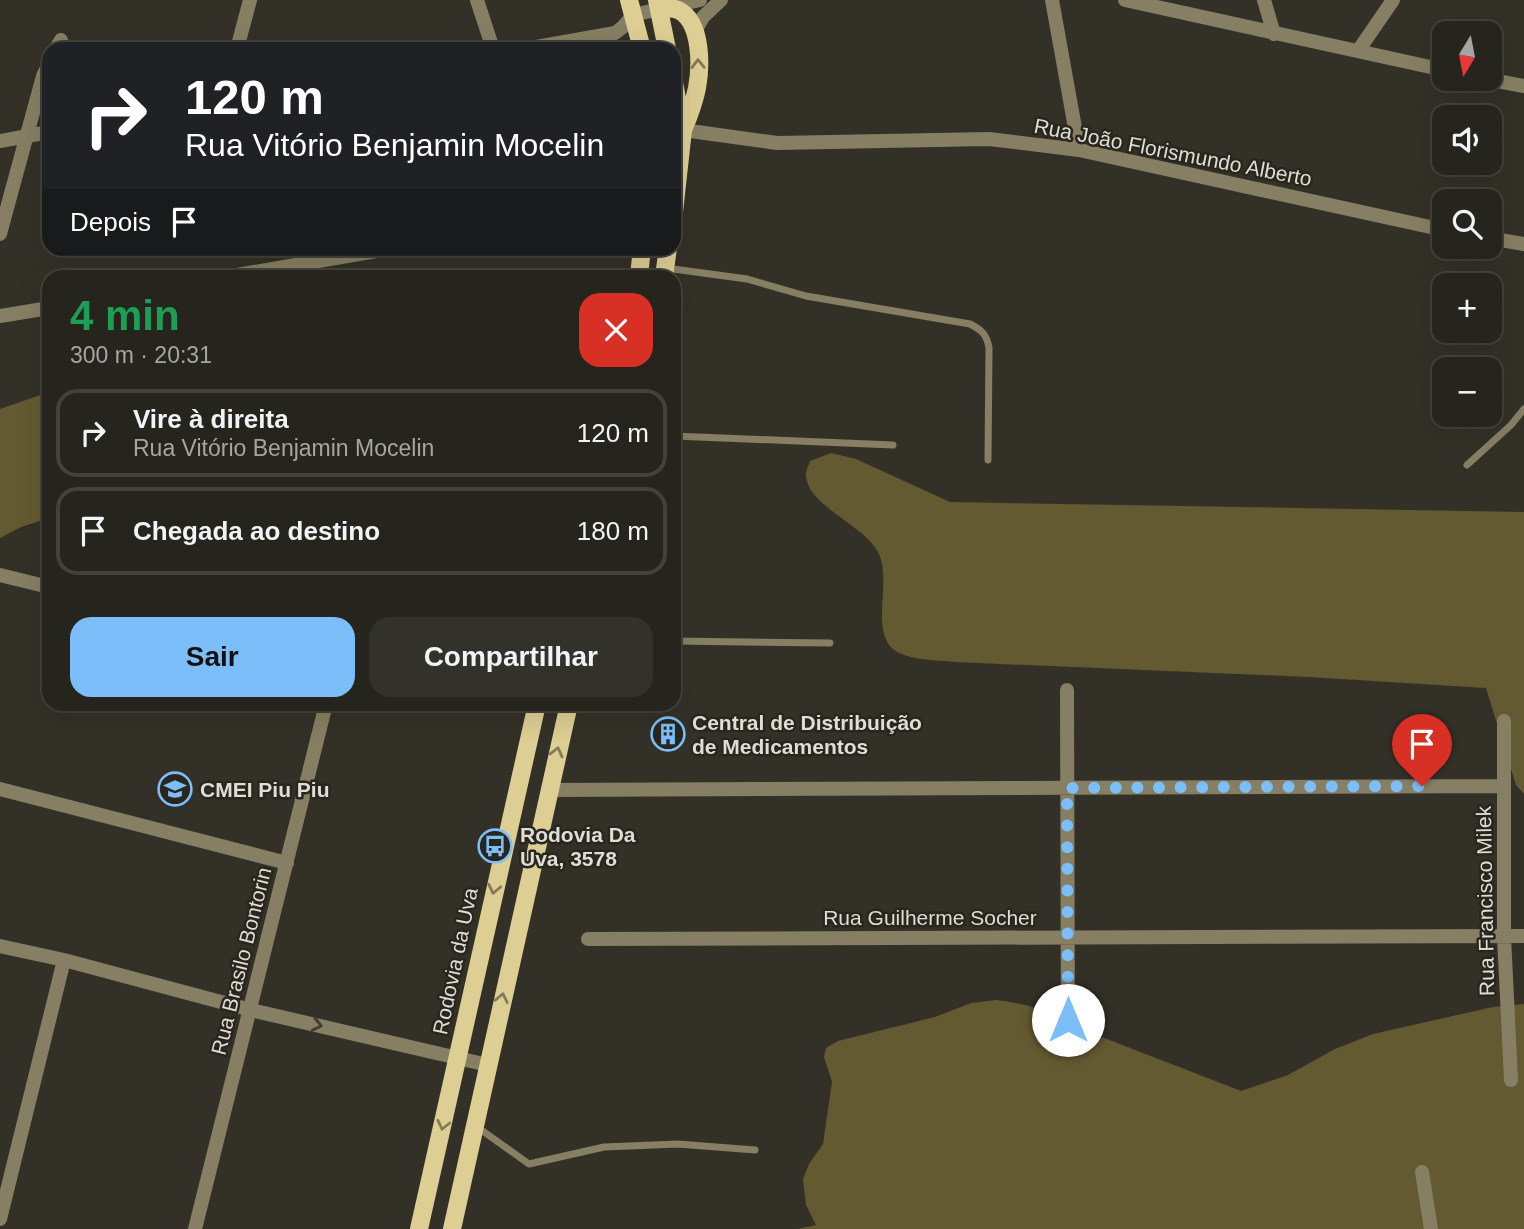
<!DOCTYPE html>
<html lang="pt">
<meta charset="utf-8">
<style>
body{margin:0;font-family:Arial,sans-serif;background:#32312a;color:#f1f3f6;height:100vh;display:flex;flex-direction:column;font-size:26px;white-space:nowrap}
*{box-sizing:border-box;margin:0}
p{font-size:23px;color:#a4a5a4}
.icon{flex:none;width:38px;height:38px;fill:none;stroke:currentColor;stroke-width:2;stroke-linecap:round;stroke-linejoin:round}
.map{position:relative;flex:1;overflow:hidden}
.panel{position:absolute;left:42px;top:270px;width:639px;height:441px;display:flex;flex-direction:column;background:#26251d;border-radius:21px;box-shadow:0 7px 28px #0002,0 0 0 2px #42423b}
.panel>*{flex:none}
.guide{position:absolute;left:42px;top:42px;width:639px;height:214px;border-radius:21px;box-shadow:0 7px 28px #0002,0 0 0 2px #42423b;background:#202124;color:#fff;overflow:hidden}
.needle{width:46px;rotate:190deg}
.tools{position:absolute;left:1432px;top:21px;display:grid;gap:14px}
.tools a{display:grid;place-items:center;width:70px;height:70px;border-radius:14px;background:#26251d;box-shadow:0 7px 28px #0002,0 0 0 2px #42423b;font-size:35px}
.pin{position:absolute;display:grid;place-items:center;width:60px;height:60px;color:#fff;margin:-72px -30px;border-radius:50% 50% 50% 0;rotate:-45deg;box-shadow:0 0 7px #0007}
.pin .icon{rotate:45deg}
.me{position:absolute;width:77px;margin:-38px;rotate:0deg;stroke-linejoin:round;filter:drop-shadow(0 0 5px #0008)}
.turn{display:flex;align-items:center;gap:24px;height:147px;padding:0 28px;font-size:32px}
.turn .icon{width:91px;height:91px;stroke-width:2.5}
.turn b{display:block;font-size:49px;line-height:60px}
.then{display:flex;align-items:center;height:66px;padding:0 28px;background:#0003;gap:14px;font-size:26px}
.round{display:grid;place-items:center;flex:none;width:74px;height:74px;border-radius:21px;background:#32312a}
.head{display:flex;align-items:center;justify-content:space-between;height:119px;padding:0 28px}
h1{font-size:42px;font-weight:700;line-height:52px;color:#1e9e55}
.action{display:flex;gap:14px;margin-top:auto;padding:14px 28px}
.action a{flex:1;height:80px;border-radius:21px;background:#7bbef9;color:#111;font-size:28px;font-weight:700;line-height:80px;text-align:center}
.action a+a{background:#32312a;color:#f1f3f6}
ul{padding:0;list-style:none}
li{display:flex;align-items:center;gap:21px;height:88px;margin:0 14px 10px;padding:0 14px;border:4px solid #42423b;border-radius:21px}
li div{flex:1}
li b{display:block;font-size:26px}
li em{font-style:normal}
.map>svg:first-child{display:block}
</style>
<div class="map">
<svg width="1524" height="1229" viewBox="0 0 1524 1229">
<rect width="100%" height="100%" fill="#333127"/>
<path fill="#645a31" d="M49,392V518L21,527L0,538V409Z
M831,453L856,459L950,502L1524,512V794L1516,785L1486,688L1309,677L956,662C939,660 902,661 890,646C872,624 892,578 878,552C864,525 808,506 806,476C805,472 809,465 810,461Z
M996,1000C1032,1004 1064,1016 1094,1034L1241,1091L1288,1075L1335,1049L1373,1034L1493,1007L1524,1004V1229H798L816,1225L806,1205L803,1179L809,1164L823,1144L832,1082L824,1057L826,1048L838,1041L935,1017L971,1003Z"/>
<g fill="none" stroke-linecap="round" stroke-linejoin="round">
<path stroke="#867f63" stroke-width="7" d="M666,268L747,279L806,296L970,324C982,330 987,335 989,348L988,460
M674,436L893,445
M1467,465L1511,425L1524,409
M674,641L830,643
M477,1127L529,1164L604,1147L678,1144L755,1150"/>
<path stroke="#867f63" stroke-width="14" d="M477,0L493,49
M1052,0L1079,150
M1125,0L1444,70
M1264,0L1274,34
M695,31L703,17L721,0
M56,49L61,40
M237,49L250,0
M525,49L615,33L623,27L633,15L700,0
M1358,51L1393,0
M1487,79L1524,86
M683,130L777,143L989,139L1079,150L1444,230
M0,141L49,132
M0,234L43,76L49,64
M1489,238L1524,244
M231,276L394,248
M0,316L49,308
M0,575L49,587
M1067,690L1068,1048
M1504,721V936L1511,1080
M0,789L287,863
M548,790L1504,786
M588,939L1524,936
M0,946L64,960L251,1010L488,1065
M1422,1172L1431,1229
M0,1219L64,960
M195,1229L326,704"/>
<path stroke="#ddce93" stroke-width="18" d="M629,0L642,49
M657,0L667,49
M659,9C666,8 673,7 680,11C702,24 701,67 697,88C694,103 689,116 683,130
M674,83L683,130L674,212
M639,276L642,248
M664,276L668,248
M419,1229L537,704
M452,1229L569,704"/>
</g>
<defs><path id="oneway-chevron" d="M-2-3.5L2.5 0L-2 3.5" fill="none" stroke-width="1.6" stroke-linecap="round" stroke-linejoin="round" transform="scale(1.75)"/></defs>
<g stroke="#837a58">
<use href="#oneway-chevron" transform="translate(698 64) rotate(-91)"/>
<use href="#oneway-chevron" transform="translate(557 752) rotate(-76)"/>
<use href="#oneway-chevron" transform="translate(494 889) rotate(102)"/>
<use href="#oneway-chevron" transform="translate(502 998) rotate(-78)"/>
<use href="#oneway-chevron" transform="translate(443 1125) rotate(103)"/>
</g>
<use stroke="#403d2e" href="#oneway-chevron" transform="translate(317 1025) rotate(13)"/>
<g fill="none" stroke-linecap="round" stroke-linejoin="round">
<path stroke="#7bbef9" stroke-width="12" stroke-dasharray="0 21.6" d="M1068,1020L1067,788L1422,786"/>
</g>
<defs>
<symbol id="building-ring" viewBox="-11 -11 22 22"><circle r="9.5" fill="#29271d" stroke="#7bbef9" stroke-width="1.5"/><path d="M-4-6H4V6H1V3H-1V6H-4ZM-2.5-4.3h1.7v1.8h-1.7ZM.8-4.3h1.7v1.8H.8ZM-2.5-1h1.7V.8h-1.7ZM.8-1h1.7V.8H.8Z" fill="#7bbef9"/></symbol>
<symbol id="school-ring" viewBox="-11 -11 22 22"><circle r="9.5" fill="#29271d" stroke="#7bbef9" stroke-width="1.5"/><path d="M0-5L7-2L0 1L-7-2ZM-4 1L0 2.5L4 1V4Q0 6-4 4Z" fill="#7bbef9"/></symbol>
<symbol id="bus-ring" viewBox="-11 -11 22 22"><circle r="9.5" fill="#29271d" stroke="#7bbef9" stroke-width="1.5"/><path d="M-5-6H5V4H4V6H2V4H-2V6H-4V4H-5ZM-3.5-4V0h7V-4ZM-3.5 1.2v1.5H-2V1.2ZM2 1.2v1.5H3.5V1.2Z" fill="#7bbef9"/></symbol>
</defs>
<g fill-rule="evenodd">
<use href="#building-ring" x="649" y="715" width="38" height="38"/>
<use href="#school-ring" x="156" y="770" width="38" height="38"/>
<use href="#bus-ring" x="476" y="827" width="38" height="38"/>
</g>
<g text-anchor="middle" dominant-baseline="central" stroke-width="5" stroke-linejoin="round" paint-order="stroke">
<g font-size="21" fill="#deddd6" stroke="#29271d">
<text transform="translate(1173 152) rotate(11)">Rua João Florismundo Alberto</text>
<text transform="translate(1485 901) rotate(-91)">Rua Francisco Milek</text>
<text x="930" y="917">Rua Guilherme Socher</text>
<text transform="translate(241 961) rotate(-76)">Rua Brasilo Bontorin</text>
<text transform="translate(455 961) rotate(-78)">Rodovia da Uva</text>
</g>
<g font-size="21" font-weight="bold" fill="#deddd6" stroke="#29271d" text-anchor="start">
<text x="692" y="722">Central de Distribuição<tspan x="692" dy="24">de Medicamentos</tspan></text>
<text x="200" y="789">CMEI Piu Piu</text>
<text x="520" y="834">Rodovia Da<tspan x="520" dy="24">Uva, 3578</tspan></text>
</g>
</g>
</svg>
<div class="tools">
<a><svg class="needle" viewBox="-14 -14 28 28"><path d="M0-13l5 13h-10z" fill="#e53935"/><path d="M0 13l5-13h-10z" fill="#a4a5a4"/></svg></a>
<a><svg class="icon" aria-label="sound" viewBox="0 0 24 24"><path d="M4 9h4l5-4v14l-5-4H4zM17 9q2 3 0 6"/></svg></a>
<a><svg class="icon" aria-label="search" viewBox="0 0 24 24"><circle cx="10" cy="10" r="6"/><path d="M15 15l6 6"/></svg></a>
<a>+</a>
<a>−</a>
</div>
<div class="pin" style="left:1422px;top:786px;background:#d93025"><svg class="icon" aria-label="arrive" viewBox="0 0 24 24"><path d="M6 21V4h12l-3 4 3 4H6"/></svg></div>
<svg class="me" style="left:1068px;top:1020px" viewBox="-20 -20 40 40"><circle r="19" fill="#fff"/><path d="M0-13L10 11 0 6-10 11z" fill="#7bbef9"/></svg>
<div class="guide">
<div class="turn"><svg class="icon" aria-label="right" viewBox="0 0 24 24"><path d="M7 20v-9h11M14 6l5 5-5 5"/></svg><div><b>120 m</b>Rua Vitório Benjamin Mocelin</div></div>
<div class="then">Depois<svg class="icon" aria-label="arrive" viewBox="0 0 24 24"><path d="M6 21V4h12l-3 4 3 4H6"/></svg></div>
</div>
<section class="panel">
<div class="head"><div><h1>4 min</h1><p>300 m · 20:31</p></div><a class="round" style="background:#d93025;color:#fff"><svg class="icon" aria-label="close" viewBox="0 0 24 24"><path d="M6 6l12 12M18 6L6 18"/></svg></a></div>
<ul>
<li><svg class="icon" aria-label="right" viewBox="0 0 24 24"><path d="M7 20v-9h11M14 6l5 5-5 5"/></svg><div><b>Vire à direita</b><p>Rua Vitório Benjamin Mocelin</p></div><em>120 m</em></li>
<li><svg class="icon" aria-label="arrive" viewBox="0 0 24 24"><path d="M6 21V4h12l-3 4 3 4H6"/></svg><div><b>Chegada ao destino</b></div><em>180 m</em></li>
</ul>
<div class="action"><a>Sair</a><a>Compartilhar</a></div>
</section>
</div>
